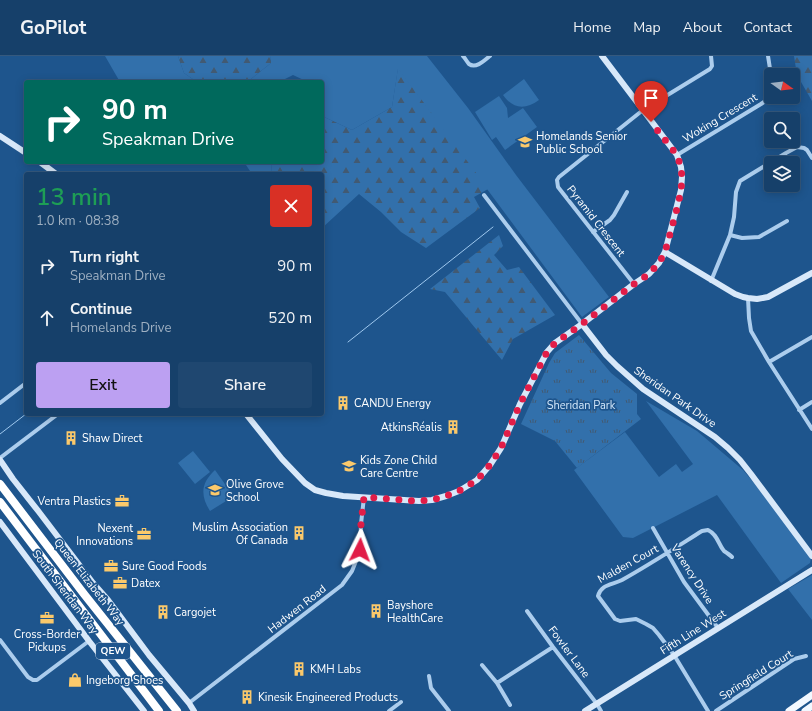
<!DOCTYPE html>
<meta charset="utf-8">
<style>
body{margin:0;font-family:"Nunito Sans",sans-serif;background:#1f4770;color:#f1f3f6;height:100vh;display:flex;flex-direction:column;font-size:15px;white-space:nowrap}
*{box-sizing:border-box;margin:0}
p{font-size:13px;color:#9eafc1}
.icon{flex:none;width:22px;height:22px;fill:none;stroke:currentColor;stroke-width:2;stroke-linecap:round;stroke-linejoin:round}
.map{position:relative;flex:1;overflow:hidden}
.details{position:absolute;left:24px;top:116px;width:300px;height:244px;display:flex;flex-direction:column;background:#16406a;border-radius:4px;box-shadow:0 2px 10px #0003,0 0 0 1px #35597e}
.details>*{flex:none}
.guide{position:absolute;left:24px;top:24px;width:300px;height:84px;border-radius:4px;box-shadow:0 2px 10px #0003,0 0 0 1px #35597e;background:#00695c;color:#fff;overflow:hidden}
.needle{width:26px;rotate:104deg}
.buttons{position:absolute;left:764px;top:12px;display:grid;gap:8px}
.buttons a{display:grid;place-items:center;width:36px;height:36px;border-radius:4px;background:#16406a;box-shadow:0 2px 10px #0003,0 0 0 1px #35597e;font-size:20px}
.pin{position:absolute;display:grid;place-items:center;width:34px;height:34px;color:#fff;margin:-41px -17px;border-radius:50% 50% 50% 0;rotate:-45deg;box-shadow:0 0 4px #0007}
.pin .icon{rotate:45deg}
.me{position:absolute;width:44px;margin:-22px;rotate:3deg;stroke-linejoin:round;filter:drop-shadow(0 0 3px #0008)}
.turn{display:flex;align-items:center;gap:14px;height:84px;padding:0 12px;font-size:18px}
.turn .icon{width:52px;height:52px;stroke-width:2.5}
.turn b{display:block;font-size:28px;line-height:34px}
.round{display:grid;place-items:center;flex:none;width:42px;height:42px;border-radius:4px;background:#1f4770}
.overview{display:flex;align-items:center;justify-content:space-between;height:68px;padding:0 12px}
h1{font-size:24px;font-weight:600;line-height:30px;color:#1e9e55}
.cta{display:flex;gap:8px;margin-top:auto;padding:8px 12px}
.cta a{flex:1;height:46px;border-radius:4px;background:#bca0f2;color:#111;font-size:16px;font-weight:600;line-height:46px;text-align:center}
.cta a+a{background:#1f4770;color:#f1f3f6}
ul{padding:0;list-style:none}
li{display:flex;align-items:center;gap:12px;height:52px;padding:0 12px}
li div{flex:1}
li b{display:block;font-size:15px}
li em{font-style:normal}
header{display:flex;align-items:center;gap:24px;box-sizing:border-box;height:56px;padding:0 20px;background:#16406a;border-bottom:1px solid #35597e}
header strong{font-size:19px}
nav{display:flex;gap:22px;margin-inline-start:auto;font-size:14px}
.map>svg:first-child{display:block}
</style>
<header>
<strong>GoPilot</strong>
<nav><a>Home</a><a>Map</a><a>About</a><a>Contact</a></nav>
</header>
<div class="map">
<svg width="812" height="655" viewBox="0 0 812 655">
<defs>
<pattern id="forest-firs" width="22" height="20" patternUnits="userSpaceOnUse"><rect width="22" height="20" fill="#3270ab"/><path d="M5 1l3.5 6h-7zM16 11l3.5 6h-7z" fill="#425a72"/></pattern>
<pattern id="park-tufts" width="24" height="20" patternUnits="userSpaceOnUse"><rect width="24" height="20" fill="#3270ab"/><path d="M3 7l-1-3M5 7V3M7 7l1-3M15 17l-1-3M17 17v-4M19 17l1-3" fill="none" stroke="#425a72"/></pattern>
</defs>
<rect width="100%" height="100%" fill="#1e558d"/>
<path fill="#3270ab" d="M105,0H178L184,17L197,26H120Z
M270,0H427L468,52L516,119L609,241L582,261L398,13L392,51L352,74L322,60V26H308L293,19L279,26H247L271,7Z
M524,23L539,44C525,54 513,53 503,39Z
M499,40L507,52L508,62L523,52L537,71L505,94L496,81L492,84L475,56Z
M244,106H271L272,118H252Z
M646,345L697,375L743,414L759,433L811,502L810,507L781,527L717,439L633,482L623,481L574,414L625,376L659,421L676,408L682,416L693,408Z
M193,395L210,416L195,428L178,407Z
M215,414L232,438L231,442L210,455C200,439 201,427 215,414Z
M812,519V564L788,533Z"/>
<path fill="url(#forest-firs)" d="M178,0H270L271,7L247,26H197L184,17Z
M794,0H812V45L797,19Z
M398,12L488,133L474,141L480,152L426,192L401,176L381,156L359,138L322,172V118H272L271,106H322V60L352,74L392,51Z
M499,179L503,190L494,199L507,214L519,211L555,259L513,283L502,304L445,236L430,233Z"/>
<path fill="url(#park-tufts)" d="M579,279L611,317L637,338V358L641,363L577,412L555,385L521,368L549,307L555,297Z"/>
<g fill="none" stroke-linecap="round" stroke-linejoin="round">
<path stroke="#9fc8ee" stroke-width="1" d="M348,286L493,171
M0,378L26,358"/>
<path stroke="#accded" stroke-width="4" d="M463,0C465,2 467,6 469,8C476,13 485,4 490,0
M768,0L771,19
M677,99L761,48L768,43L771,40
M484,139L582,268
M593,176L610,164L614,159L627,136
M730,179L742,182L759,181L787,165
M711,225L730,179L734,161L736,136L740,125L786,97L797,91L804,92L807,94L812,102
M634,228L558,131L557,124L559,121L643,54L710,13L712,10L711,0
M748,242L749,262L751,275L769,306L812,373
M769,306L812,281
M0,347L26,327
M799,354L812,346
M0,402L58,358
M653,472L684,526L718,572
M527,555L553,591L597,648L601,655
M0,584L28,621L33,624H37L89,585
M482,609L497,627L510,649
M429,620L431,632L449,655
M497,627L553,591
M189,647L342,529L352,515L358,500L360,494L361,468L364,441
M389,655L401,646
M708,655L674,599L659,579L653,572L646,568L636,563L620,565L615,563L598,540C601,528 612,529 622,524C649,509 675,492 702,475L708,474C718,479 718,488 724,495C727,497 730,499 732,501
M716,655L794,603L806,600"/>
<path stroke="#d8e8f9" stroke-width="6" d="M0,80L26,97
M40,106L56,118
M665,196L735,238L743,241L748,242L757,243L768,241L812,217
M582,268L606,299L617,310L643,333L715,381L728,392L740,404L751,418L812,500
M246,358L282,403L305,427L315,434L326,437L343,440L419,445L432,444L446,440L459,435L477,424L490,409L501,392L520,348L547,296L555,287L582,268L634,228L649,218L659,207L665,196L681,134L682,121L681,111L677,99L602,0
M0,404L13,423L39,456L93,527L108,544L149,599L189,647L194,655
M0,466L89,585L144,655
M585,655L812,514"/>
<path stroke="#f2f8ff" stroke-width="7" d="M789,655L812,639
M805,655L812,650"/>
<path stroke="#fff" stroke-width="8" d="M0,428L84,538L177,655
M0,446L159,655"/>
</g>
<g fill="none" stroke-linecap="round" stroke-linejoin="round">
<path stroke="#e11d48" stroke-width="7" stroke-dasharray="0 12.6" d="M360,494L361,468L364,441L413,445L432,444L446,440L459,435L477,424L490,409L501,392L520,348L547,296L555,287L582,268L634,228L649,218L659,207L665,196L678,149L681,134L682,122L681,111L677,99L651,66"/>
</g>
<defs>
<symbol id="school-bare" viewBox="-9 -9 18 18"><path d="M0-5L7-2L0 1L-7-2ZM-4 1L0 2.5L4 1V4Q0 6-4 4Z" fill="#fbc96b" stroke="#1e558d" stroke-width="2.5" paint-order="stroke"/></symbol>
<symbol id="building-bare" viewBox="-9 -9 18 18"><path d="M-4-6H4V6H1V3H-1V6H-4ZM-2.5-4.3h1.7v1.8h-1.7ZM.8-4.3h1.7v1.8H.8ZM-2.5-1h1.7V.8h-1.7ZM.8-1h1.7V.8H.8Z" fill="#fbc96b" stroke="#1e558d" stroke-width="2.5" paint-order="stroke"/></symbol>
<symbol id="office-bare" viewBox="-9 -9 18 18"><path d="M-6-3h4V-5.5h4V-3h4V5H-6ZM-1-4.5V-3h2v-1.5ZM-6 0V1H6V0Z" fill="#fbc96b" stroke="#1e558d" stroke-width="2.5" paint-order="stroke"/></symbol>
<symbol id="shop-bare" viewBox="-9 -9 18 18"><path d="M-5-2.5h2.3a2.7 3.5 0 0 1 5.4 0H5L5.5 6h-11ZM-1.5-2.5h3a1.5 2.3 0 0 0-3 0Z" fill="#fbc96b" stroke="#1e558d" stroke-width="2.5" paint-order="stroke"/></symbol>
</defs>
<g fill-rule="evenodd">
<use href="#school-bare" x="515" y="76" width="20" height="20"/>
<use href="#building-bare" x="333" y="337" width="20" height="20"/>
<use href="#building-bare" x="443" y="361" width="20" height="20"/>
<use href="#building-bare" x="61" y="372" width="20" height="20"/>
<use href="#school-bare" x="339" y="400" width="20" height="20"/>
<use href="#school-bare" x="205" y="424" width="20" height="20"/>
<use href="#office-bare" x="112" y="435" width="20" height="20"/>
<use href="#building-bare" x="289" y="467" width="20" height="20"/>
<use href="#office-bare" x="134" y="468" width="20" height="20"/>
<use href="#office-bare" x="101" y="500" width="20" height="20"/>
<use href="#office-bare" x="110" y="517" width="20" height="20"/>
<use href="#building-bare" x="366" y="545" width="20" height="20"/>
<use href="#building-bare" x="153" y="546" width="20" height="20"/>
<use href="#office-bare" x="37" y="552" width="20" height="20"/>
<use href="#building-bare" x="289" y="603" width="20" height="20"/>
<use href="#shop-bare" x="65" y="614" width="20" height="20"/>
<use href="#building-bare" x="237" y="631" width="20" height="20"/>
</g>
<g text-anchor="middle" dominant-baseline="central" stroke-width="3.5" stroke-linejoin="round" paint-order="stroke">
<rect fill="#1e558d" stroke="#bcccdd" stroke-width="1" x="96" y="587" width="34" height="16" rx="3"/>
<g font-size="10" font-weight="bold" fill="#fff">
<text x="113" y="595">QEW</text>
</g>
<g font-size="11" fill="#fff" stroke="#1e558d">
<text transform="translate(720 62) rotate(-31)">Woking Crescent</text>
<text transform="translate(596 165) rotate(52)">Pyramid Crescent</text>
<text transform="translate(675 341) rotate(35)">Sheridan Park Drive</text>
<text transform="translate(628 508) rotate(-29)">Malden Court</text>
<text transform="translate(692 518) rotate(57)">Varency Drive</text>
<text transform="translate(89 526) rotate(52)">Queen Elizabeth Way</text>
<text transform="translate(65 536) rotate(53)">South Sheridan Way</text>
<text transform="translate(297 553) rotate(-38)">Hadwen Road</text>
<text transform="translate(693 576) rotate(-32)">Fifth Line West</text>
<text transform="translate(569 596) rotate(53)">Fowler Lane</text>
<text transform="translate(756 619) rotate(-32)">Springfield Court</text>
</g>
<g font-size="11" fill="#fff" stroke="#1e558d" text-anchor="start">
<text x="536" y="80">Homelands Senior<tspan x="536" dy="13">Public School</tspan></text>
<text x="354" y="347">CANDU Energy</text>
<text x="442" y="371" text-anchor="end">AtkinsRéalis</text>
<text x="82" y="382">Shaw Direct</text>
<text x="360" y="404">Kids Zone Child<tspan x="360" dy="13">Care Centre</tspan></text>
<text x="226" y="428">Olive Grove<tspan x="226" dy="13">School</tspan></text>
<text x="111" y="445" text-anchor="end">Ventra Plastics</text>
<text x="288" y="471" text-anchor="end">Muslim Association<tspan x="288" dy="13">Of Canada</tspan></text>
<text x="133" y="472" text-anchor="end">Nexent<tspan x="133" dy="13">Innovations</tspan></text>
<text x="122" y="510">Sure Good Foods</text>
<text x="131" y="527">Datex</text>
<text x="387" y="549">Bayshore<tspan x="387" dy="13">HealthCare</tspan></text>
<text x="174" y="556">Cargojet</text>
<text x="47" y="578" text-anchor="middle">Cross-Border<tspan x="47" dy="13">Pickups</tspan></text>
<text x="310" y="613">KMH Labs</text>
<text x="86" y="624">Ingeborg Shoes</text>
<text x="258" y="641">Kinesik Engineered Products</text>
</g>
<g font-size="11" fill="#d1e6f9" stroke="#1e558d">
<text x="581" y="349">Sheridan Park</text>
</g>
</g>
</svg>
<div class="buttons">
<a><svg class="needle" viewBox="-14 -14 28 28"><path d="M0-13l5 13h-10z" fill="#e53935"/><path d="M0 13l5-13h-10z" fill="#9eafc1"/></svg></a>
<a><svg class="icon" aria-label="search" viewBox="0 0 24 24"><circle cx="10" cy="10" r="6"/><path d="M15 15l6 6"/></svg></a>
<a><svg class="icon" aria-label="layers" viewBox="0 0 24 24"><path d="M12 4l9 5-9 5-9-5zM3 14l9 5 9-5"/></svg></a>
</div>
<div class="pin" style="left:651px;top:66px;background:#d93025"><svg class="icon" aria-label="arrive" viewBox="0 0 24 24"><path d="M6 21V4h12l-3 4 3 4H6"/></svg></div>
<svg class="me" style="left:360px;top:494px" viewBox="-20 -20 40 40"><path d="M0-17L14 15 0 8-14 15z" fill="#e11d48" stroke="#fff" stroke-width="4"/></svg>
<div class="guide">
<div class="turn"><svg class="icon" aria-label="right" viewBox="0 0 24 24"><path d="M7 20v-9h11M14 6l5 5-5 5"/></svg><div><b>90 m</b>Speakman Drive</div></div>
</div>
<section class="details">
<div class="overview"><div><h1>13 min</h1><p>1.0 km · 08:38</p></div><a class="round" style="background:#d93025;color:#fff"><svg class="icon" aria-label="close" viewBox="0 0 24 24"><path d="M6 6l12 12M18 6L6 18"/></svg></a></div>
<ul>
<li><svg class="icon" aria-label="right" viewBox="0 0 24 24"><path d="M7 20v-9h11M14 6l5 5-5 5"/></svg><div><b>Turn right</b><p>Speakman Drive</p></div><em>90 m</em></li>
<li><svg class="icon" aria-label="ahead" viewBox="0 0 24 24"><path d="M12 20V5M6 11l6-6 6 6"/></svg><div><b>Continue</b><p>Homelands Drive</p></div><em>520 m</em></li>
</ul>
<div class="cta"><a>Exit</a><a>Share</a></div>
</section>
</div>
